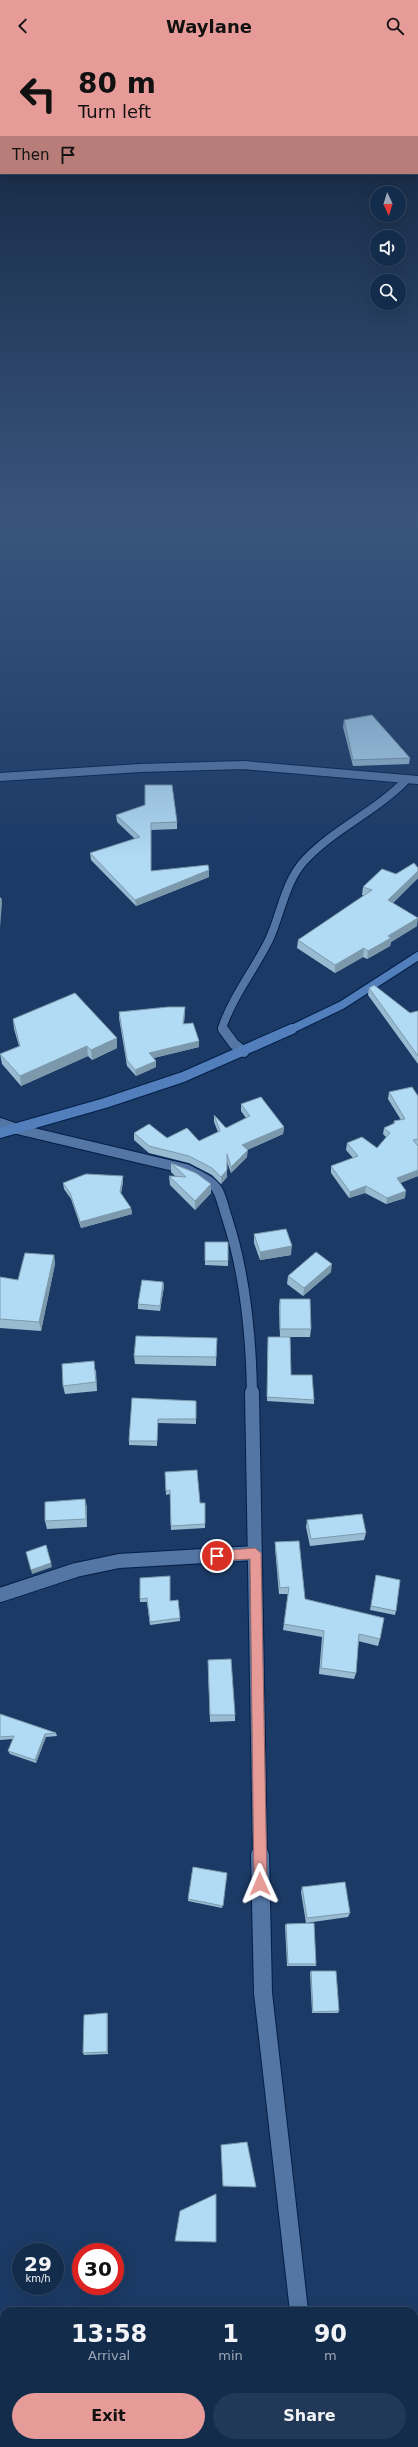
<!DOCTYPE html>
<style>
body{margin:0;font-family:"DejaVu Sans",sans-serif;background:#213856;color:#f1f3f6;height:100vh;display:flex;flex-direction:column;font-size:15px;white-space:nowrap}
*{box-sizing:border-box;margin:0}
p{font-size:13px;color:#9da7b5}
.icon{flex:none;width:22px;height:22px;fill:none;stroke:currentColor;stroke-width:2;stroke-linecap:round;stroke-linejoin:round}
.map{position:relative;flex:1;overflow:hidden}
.sheet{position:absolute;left:0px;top:2255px;width:418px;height:140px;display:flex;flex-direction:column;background:#142c4c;border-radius:12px 12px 0 0;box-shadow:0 4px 16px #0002,0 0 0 1px #334864}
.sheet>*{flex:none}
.hud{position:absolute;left:0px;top:0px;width:418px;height:122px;box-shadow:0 4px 16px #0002,0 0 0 1px #334864;background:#e69b98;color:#111;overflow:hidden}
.needle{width:26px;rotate:176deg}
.tools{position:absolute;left:370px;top:134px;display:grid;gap:8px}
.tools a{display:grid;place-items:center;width:36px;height:36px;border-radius:50%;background:#142c4c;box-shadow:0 4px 16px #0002,0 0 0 1px #334864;font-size:20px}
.speed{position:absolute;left:12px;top:2191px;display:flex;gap:8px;font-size:20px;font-weight:700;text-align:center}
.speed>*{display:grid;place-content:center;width:52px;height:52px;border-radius:50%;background:#142c4c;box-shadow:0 4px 16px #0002,0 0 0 1px #334864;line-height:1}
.speed small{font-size:10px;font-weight:400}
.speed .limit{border:6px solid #d22;background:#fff;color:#111}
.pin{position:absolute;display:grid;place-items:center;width:34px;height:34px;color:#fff;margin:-17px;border:2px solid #fff;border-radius:50%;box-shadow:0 1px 4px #0007}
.me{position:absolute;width:44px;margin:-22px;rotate:359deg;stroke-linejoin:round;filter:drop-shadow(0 0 3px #0008)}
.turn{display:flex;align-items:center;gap:14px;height:84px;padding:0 12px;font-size:18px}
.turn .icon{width:52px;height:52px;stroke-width:2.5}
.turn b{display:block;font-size:28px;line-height:34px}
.then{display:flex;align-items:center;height:38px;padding:0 12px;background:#0003;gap:8px;font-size:15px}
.eta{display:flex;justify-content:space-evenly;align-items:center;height:68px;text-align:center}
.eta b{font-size:24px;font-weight:700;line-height:28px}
.button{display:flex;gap:8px;margin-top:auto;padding:8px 12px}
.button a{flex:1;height:46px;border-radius:24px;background:#e69b98;color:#111;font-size:16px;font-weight:700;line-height:46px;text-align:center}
.button a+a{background:#213856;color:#f1f3f6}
header{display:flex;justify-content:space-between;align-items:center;height:52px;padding:0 12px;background:#e69b98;color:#111;font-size:18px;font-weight:700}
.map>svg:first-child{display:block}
</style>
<header><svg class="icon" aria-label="back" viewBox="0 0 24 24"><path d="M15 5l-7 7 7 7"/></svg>Waylane<svg class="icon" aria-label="search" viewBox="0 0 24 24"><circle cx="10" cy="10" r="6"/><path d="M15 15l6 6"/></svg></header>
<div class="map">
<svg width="418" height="2395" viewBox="0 0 418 2395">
<rect width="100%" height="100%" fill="#1b3a65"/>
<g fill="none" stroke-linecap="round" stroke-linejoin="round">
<defs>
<path id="minor-far3" d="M0,725L140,716L243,713L418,728
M224,978L222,976C233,944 254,918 269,888C281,862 285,829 305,808C335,776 377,759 407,727"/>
<path id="minor-far2" d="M223,977L234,992L244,1000
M0,1071L17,1077L186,1117C197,1123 212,1128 218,1139C222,1147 224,1157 227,1166C245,1221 251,1282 252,1341"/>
<path id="minor-far1" d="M252,1340L260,1804
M0,1543L76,1518L119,1509L255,1501"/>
<path id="minor" d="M260,1803L263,1941L299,2259
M319,2391V2395"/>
<path id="secondary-far1" d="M290,978L342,953L418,904"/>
<path id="secondary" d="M0,1081L105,1051L183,1025L292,977"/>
</defs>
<use href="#minor-far3" stroke="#021f48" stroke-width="10"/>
<use href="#minor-far2" stroke="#021f48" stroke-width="12"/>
<use href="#minor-far1" stroke="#021f48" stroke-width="16"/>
<use href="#minor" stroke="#021f48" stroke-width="20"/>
<use href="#secondary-far1" stroke="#021f48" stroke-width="10"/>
<use href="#secondary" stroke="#021f48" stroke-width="12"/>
<use href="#minor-far3" stroke="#5476a5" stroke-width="8"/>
<use href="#minor-far2" stroke="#5476a5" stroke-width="10"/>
<use href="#minor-far1" stroke="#5476a5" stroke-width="14"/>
<use href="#minor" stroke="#5476a5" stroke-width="18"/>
<use href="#secondary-far1" stroke="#527ebb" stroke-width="8"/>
<use href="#secondary" stroke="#527ebb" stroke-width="10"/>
</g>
<path fill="#98bbd2" d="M344,668L410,706L409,712L353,714L343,675Z
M116,763L177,770V777L151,778V819L209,825L136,854L91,808L90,801L135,787L117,770Z
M418,816V826L393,851L417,874L391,890L390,894L367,907L363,905L335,921L297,896L298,888L364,844L362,843L363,835L396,822Z
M369,936L410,961L418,959V1012L368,943Z
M185,955L184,972L199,989V995L153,1006L156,1009V1015L136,1024L127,1014L119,966V960Z
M13,967L117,996L92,1008L88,1004L21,1034L2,1012L0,1002L19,994L14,977Z
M389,1040L418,1044V1124L400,1131L405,1146L386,1152L365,1141L349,1146L331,1121V1114L353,1106L346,1098L347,1091L377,1096L386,1085L383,1082L384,1076L393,1072L394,1069L401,1068L388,1047Z
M241,1052L284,1075L283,1082L247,1098V1105L231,1121L227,1110V1125L221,1132L212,1123L189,1111L149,1101L134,1088V1081L167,1086L199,1089L218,1080L214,1070V1063L226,1076L246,1066L241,1059Z
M171,1111L211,1141L195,1158L170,1133L169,1124H175L171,1120Z
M123,1124V1130L121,1142L131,1156L132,1162L81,1176L71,1147L64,1137L63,1131Z
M254,1182L291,1203L260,1208L254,1191Z
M205,1190H228V1214L205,1213Z
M54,1203L55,1212L41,1279L0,1276V1225L18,1228Z
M331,1220L303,1244L287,1232L288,1224Z
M163,1230L164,1234L160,1259L138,1257V1252Z
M280,1247L311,1277L310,1285H290L291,1323L314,1348V1352L267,1349L268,1285H280L279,1255Z
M217,1286L216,1314L135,1312L134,1304Z
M96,1318L97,1339L65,1342L63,1334Z
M132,1346L196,1349V1372L158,1371L157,1394L129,1393V1389Z
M165,1420L200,1451H205V1476L171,1478L170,1442L166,1443Z
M87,1455V1475L47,1477L45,1469Z
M307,1468L366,1481L364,1488L310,1494L306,1475Z
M275,1490L305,1547L380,1587L378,1594L358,1589L356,1621L354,1627L319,1622L322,1585L283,1578L288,1542H279L275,1496Z
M376,1523L396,1559L395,1563L370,1558Z
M140,1526L171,1549L178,1548L180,1569L150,1573L147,1550H140Z
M208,1615L235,1663V1669L210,1670Z
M0,1662L56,1681L57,1684L46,1685L36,1711L10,1702L8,1699L13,1687L0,1688Z
M227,1821L222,1856L188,1849V1847Z
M302,1835L350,1861L348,1865L306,1871L301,1840Z
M286,1872L316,1912V1914H287L285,1874Z
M311,1919L339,1959L338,1961H312L310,1921Z
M107,1961L108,1963V2002L84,2003L83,2001Z
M221,2093L256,2135L223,2134Z
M164,2391H183L186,2395H161Z"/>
<path fill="#7c99ab" d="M209,818V825L136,854L135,848Z
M418,819V826L387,856L388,848Z
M1,846L2,851L0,876V861Z
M418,866L417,874L391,890L390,894L367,907L368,899L388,884Z
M364,896L363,905L335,921V913Z
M185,955V961L183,978V972Z
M117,986V996L92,1008L91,998Z
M199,989V995L150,1007L149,1001Z
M87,994L88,1004L21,1034L20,1024Z
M156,1009V1015L136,1024L135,1018Z
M284,1075L283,1082L242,1100V1093Z
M248,1098L247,1105L231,1121V1115Z
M227,1118V1125L221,1132V1125Z
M418,1118V1124L395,1133L397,1126Z
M123,1124V1130L120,1146V1140Z
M211,1132V1141L195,1158V1149Z
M366,1134L365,1141L349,1146L350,1140Z
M406,1139L405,1146L386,1152L387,1146Z
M131,1156L132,1162L81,1176L80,1170Z
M292,1194L291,1203L260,1208V1200Z
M54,1203L55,1212L41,1279L39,1270Z
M332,1212L331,1220L303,1244L304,1236Z
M163,1230L164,1234L160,1259V1254Z
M85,1447L87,1455V1475L86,1467Z
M51,1511L52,1515L32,1522L31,1518Z
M45,1682L46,1685L36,1711L35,1708Z
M107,1961L108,1963V2002L107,2000Z
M180,2391H183L186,2395H183Z"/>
<path fill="#b1daf4" stroke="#7c99ab" d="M372,663L410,706L353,708L344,668Z
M145,733H172L177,770L151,771V819L208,813L209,818L135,848L90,801L140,785L116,763L145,753Z
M414,811L418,816V819L388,848L418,866L388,884L391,886L368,899L364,896L335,913L298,888L372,838L363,835L382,817L396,822Z
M0,846H1L0,861Z
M374,933L410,961L418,959V1004L369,936Z
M75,941L117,986L91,998L87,994L20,1024L0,1002L20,994L13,967Z
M168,955H185L183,972L193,971L199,989L149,1001L156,1009L135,1018L127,1008L119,960Z
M412,1035L418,1044V1087L413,1088L418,1094V1118L397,1126L406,1139L387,1146L366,1134L350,1140L331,1114L358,1104L347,1091L362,1085L377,1096L390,1081L384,1076L395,1071L394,1069L405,1067L389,1040Z
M261,1045L284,1075L242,1093L248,1098L231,1115L227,1102V1118L221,1125L212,1116L189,1104L149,1094L134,1081L149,1072L167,1086L187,1076L199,1089L220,1079L214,1063L226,1076L250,1064L241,1052Z
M171,1111L196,1121L211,1132L195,1149L169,1124L186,1125Z
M86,1122L123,1124L120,1140L131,1156L80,1170L70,1141L63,1131Z
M286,1177L292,1194L260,1200L254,1182Z
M205,1190H228V1209H205Z
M316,1200L332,1212L304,1236L288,1224Z
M25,1201L54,1203L39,1270L0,1267V1225L18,1228Z
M142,1228L163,1230L160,1254L138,1252Z
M280,1247H310L311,1277H280Z
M136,1284L217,1286L216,1305L134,1304Z
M268,1285H290L291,1323H312L314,1348L267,1345Z
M94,1309L96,1330L63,1334L62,1312Z
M132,1346L196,1349V1367H158L157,1389H129Z
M197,1418L200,1451H205V1472L171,1474L170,1438L166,1439L165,1420Z
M85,1447L86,1467L45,1469V1450Z
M362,1462L366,1481L311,1487L307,1468Z
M299,1489L305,1547L384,1566L380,1587L359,1582L356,1621L321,1616L324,1579L284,1572L289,1535L280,1536L275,1490Z
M46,1493L51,1511L31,1518L26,1500Z
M376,1523L400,1528L396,1559L371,1554Z
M170,1524V1549L178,1548L180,1566L150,1570L147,1546L140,1547V1526Z
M231,1607L235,1663H210L208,1608Z
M0,1662L56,1681L45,1682L35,1708L8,1699L14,1684L0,1685Z
M193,1815L227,1821L223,1854L188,1847Z
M345,1830L350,1861L307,1866L302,1835Z
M314,1871L316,1912H288L286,1872Z
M311,1919H336L339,1959L313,1960Z
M107,1961V2000L83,2001L84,1963Z
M247,2090L256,2135L223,2134L221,2093Z
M216,2142V2190L175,2189L180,2159Z
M166,2391H180L183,2395H163Z"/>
<linearGradient id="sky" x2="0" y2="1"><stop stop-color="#0f2038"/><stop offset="0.58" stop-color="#39557e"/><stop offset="1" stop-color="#39557e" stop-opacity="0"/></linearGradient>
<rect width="418" height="807" fill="url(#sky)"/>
<path fill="#e69b98" stroke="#966563" d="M255,1496L261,1501L267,1832L265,1837L260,1839L256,1837L254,1832L250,1507L217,1509L211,1504L217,1499Z"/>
</svg>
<div class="tools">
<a><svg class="needle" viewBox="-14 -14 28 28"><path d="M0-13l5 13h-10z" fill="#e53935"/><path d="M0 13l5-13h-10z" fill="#9da7b5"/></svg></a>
<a><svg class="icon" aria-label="sound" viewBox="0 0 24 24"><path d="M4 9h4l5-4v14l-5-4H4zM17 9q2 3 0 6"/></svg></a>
<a><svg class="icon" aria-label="search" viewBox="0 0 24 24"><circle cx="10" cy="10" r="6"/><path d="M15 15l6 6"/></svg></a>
</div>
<div class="speed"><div>29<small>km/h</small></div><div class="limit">30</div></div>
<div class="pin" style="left:217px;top:1504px;background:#d93025"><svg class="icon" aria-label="arrive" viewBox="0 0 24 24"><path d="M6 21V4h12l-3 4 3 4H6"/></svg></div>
<svg class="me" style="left:260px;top:1832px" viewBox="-20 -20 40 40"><path d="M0-17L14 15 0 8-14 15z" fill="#e69b98" stroke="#fff" stroke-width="4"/></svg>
<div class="hud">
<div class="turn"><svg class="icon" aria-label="left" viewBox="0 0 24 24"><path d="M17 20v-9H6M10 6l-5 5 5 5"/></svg><div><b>80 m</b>Turn left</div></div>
<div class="then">Then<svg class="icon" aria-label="arrive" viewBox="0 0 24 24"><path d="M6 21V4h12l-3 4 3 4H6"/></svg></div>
</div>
<section class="sheet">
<div class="eta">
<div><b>13:58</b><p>Arrival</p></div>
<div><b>1</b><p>min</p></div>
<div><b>90</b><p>m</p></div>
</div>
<div class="button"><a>Exit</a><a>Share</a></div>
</section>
</div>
